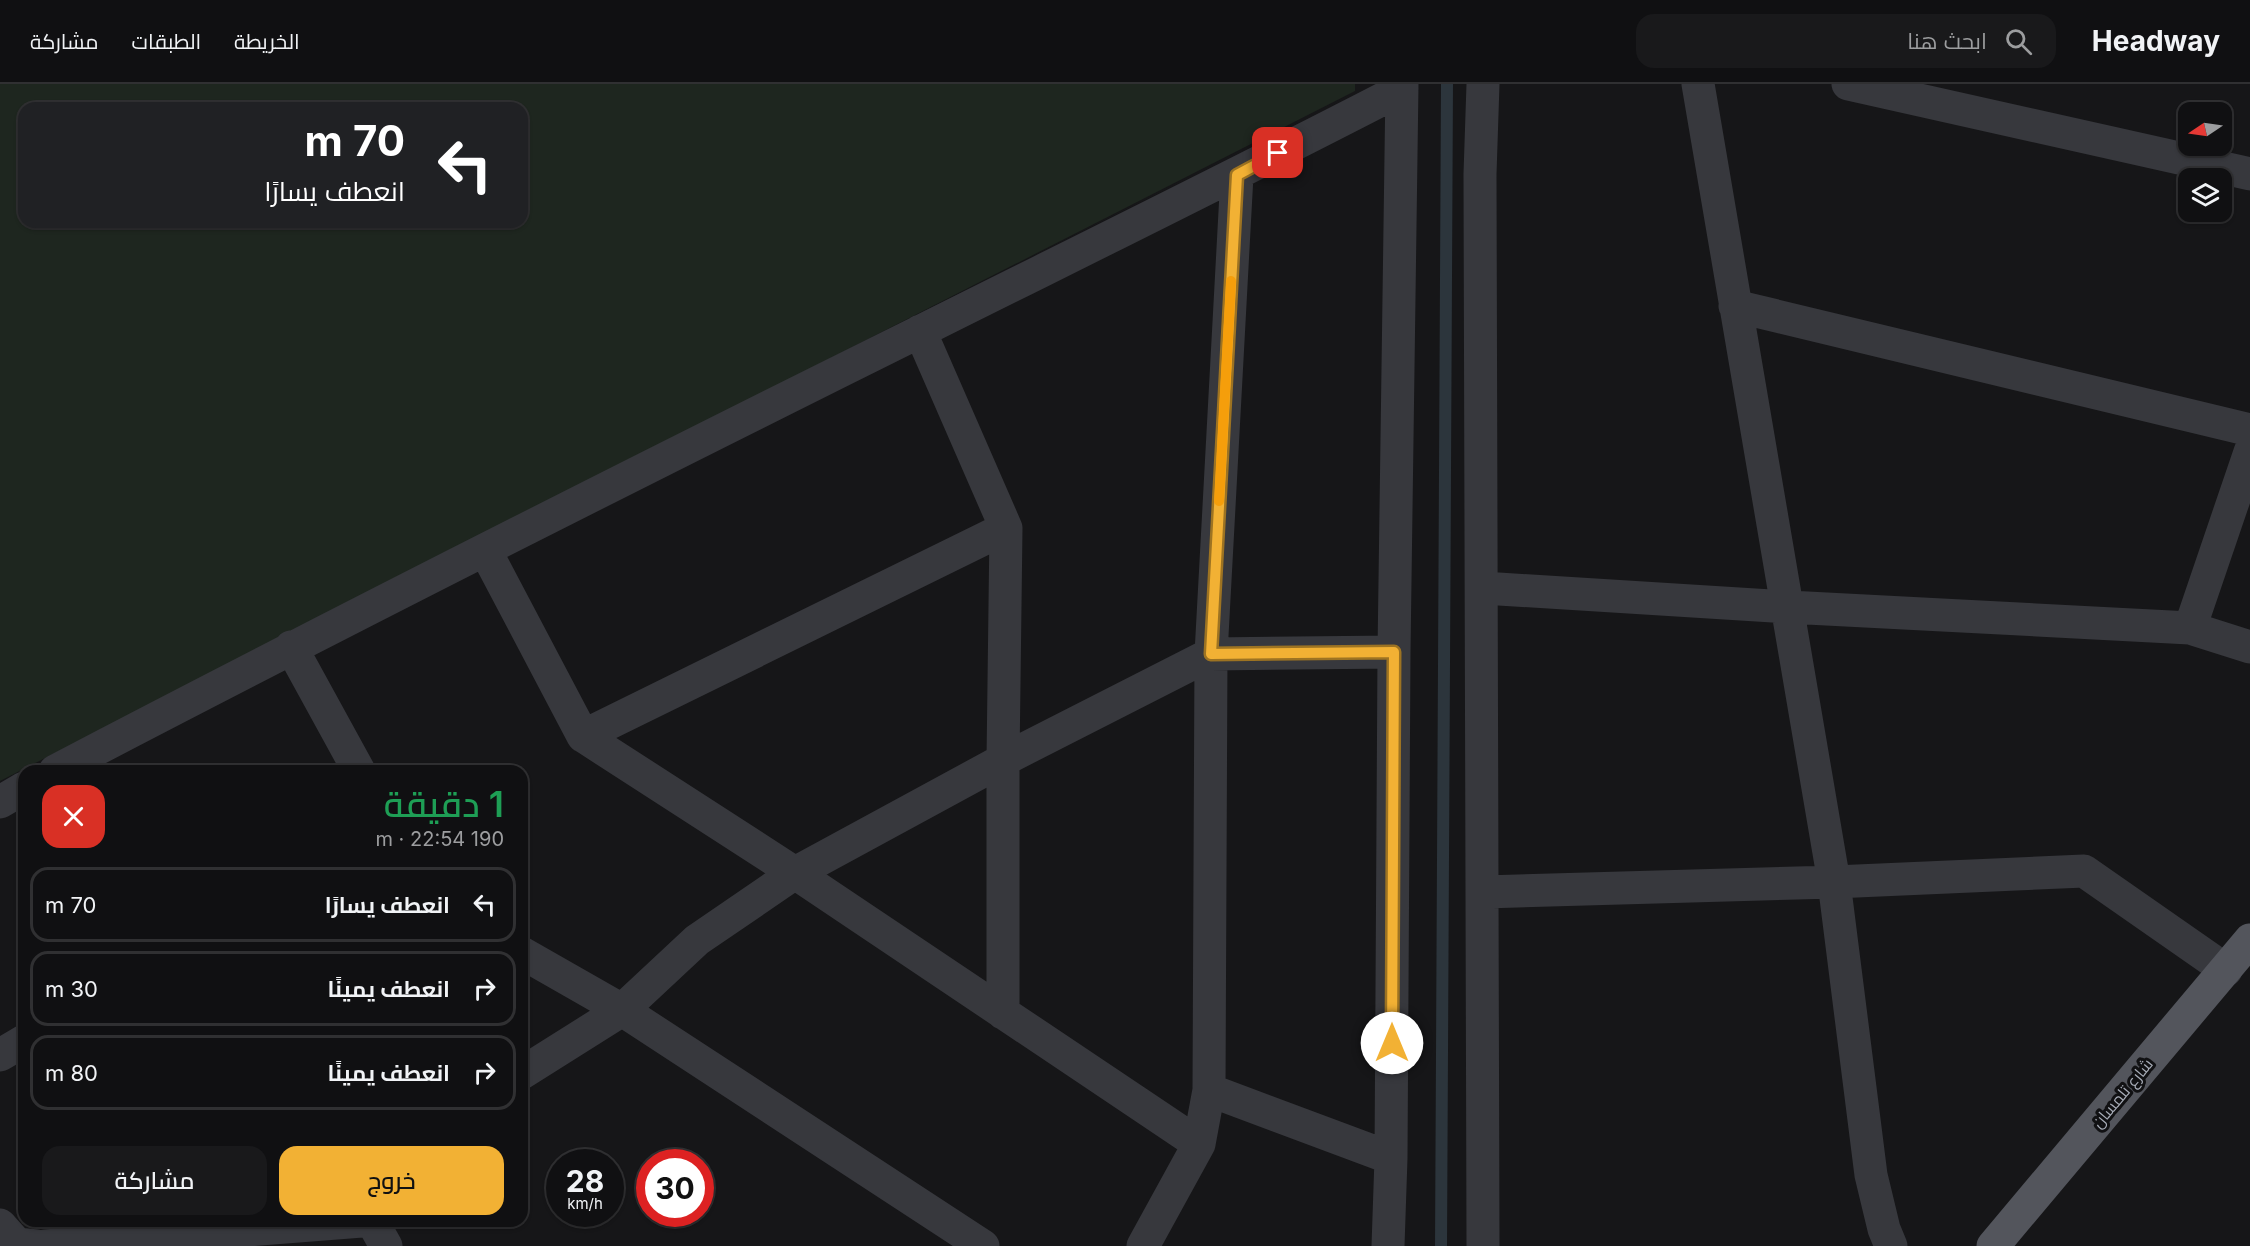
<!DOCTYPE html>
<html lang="ar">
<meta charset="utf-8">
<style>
body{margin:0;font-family:Inter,Cairo,sans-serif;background:#19191b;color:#f1f3f6;direction:rtl;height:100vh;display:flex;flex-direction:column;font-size:22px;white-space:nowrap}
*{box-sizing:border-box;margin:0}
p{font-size:20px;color:#9c9d9f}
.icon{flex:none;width:33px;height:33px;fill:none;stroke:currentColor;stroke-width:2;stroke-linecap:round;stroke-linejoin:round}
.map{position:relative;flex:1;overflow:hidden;direction:ltr}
.side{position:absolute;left:18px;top:681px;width:510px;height:462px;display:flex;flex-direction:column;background:#101012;border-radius:18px;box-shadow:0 2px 4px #0004,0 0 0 2px #303032;direction:rtl}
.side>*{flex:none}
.hud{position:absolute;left:18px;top:18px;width:510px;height:126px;border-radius:18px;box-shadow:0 2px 4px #0004,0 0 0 2px #303032;direction:rtl;background:#202124;color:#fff;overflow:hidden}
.needle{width:39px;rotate:257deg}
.tools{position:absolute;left:2178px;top:18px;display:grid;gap:12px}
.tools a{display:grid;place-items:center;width:54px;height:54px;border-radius:12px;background:#101012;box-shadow:0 2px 4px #0004,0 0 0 2px #303032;font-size:30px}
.speed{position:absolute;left:546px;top:1065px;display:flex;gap:12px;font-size:30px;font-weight:700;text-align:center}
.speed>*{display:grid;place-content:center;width:78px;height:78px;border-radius:50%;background:#101012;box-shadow:0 2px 4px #0004,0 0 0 2px #303032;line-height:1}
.speed small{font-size:15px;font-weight:400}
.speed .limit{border:9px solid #d22;background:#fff;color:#111}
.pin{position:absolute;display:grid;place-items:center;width:51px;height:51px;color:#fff;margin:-26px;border-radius:12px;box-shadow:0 3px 9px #0006}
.me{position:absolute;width:66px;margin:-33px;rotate:0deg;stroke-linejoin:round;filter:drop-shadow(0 0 4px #0008)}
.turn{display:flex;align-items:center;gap:21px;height:126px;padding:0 24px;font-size:27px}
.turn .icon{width:78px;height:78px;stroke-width:2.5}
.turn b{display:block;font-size:42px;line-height:51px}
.round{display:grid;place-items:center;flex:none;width:63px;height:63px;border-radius:18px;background:#19191b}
.headline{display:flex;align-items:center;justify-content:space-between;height:102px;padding:0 24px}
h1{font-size:36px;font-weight:600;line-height:45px;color:#1e9e55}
.cta{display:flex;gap:12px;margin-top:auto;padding:12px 24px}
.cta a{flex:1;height:69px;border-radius:18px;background:#f2b134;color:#111;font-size:24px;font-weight:600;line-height:69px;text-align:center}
.cta a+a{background:#19191b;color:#f1f3f6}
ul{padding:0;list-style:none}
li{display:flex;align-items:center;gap:18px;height:75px;margin:0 12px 9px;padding:0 12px;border:3px solid #303032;border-radius:18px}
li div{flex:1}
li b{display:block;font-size:22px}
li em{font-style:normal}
header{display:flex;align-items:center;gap:36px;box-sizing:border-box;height:84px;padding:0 30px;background:#101012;border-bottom:2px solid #303032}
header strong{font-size:28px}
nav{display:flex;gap:33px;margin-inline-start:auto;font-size:21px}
.search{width:420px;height:54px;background:#19191b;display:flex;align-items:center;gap:15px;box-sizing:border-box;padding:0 21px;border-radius:18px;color:#9c9d9f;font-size:22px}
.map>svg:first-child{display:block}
</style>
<header>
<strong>Headway</strong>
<div class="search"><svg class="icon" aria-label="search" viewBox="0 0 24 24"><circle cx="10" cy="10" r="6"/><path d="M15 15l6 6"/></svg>ابحث هنا</div>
<nav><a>الخريطة</a><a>الطبقات</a><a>مشاركة</a></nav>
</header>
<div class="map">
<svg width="2250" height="1162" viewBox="0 0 2250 1162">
<rect width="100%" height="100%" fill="#161618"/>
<path fill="#1e261f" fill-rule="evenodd" d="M0,0H1355V7L0,697ZM24,24H522V138H24Z"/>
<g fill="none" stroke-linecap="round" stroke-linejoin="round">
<path stroke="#2c353c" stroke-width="12" d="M1441,1162L1447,0"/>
<path stroke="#37383d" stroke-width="33" d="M1483,0L1480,90L1483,1162
M1698,0L1834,798L1871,1091L1884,1145L1891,1162
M1848,0L2250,90
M1735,222L2250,346
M920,247L1006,444L1003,676V929
M485,466L583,652L795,789L1199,1060
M1483,504L1788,523L2190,544L2250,563
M2190,544L2250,368
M291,563L359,687
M583,652L1006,444
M55,687C342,537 631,391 921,247C1081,167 1242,88 1402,5
M0,718L24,704
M1484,808L1834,798L2084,787L2226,886
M522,869L622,926L983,1162
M0,971L24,957
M522,989L622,926L697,856L795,789L1003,676L1211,570L1394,568
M1209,1006L1391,1074
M372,1137L386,1162
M0,1141L17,1160L37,1162
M45,1162L362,1137
M1143,1162L1199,1060L1209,1006L1211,570L1237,91
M1388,1162L1391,1074L1394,568L1402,0"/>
<path stroke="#53555c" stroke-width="33" d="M1993,1162L2250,856"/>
</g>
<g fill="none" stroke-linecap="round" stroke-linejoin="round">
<defs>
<path id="route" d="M1278,69L1237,91L1211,570L1394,568L1392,959"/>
</defs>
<use href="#route" stroke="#9d7322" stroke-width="15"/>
<use href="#route" stroke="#f2b134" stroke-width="10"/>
<path stroke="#f59e0b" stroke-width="10" d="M1219,417L1231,197"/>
</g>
<g text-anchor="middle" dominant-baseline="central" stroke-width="6" stroke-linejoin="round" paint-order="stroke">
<g font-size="16" fill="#a8adb8" stroke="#111113">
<text transform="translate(2122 1009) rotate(-50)">شارع تلمسان</text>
</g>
</g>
</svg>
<div class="tools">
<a><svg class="needle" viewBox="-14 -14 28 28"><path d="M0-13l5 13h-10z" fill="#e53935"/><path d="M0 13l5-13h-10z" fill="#9c9d9f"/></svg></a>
<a><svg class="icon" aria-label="layers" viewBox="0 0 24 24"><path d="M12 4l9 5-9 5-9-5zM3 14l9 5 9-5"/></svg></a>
</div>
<div class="speed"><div>28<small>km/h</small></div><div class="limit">30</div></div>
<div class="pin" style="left:1278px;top:69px;background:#d93025"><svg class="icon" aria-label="arrive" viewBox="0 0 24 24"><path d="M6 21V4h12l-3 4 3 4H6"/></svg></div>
<svg class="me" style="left:1392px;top:959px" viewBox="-20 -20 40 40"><circle r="19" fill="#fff"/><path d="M0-13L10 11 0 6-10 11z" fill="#f2b134"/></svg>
<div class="hud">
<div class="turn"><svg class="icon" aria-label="left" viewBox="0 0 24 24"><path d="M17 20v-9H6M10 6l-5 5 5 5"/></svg><div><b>70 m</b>انعطف يسارًا</div></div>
</div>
<section class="side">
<div class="headline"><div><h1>1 دقيقة</h1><p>190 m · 22:54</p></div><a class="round" style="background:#d93025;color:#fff"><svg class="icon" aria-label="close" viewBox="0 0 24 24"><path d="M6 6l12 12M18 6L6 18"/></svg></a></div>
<ul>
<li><svg class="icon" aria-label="left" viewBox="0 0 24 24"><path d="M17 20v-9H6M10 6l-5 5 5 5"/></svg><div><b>انعطف يسارًا</b></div><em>70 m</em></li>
<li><svg class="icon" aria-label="right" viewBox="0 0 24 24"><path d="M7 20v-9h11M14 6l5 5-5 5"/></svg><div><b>انعطف يمينًا</b></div><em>30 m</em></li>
<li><svg class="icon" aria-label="right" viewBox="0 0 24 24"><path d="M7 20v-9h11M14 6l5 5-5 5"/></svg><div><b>انعطف يمينًا</b></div><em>80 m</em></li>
</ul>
<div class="cta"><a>خروج</a><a>مشاركة</a></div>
</section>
</div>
